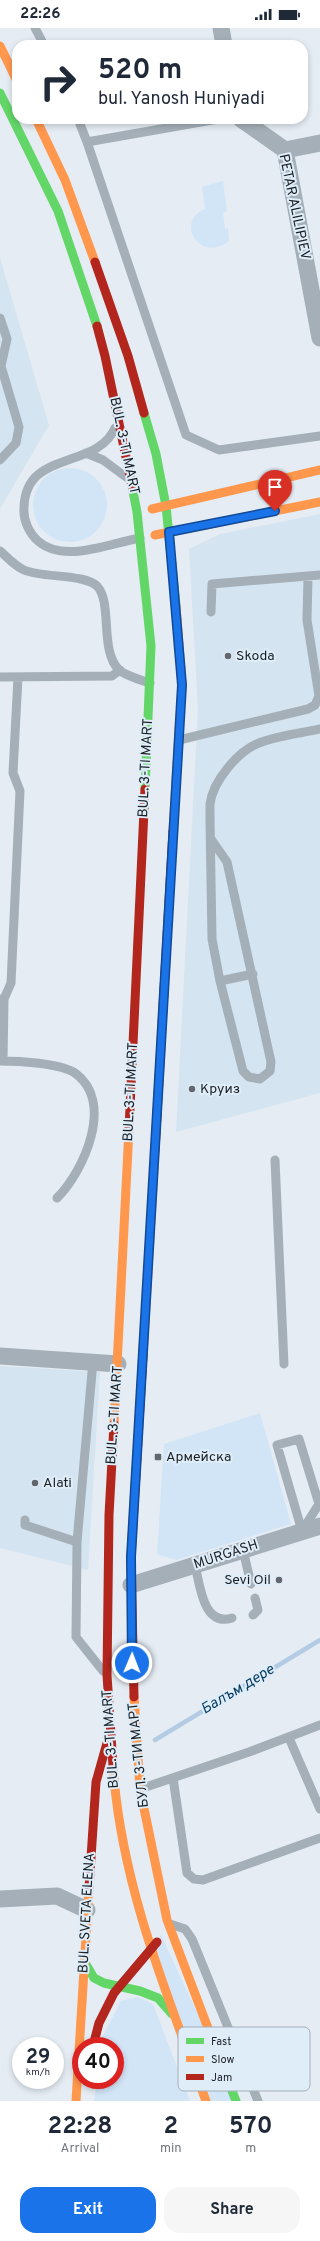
<!DOCTYPE html>
<meta charset="utf-8">
<style>
body{margin:0;font-family:Overpass,sans-serif;background:#f6f6f7;color:#1f2937;height:100vh;display:flex;flex-direction:column;font-size:15px;white-space:nowrap}
*{box-sizing:border-box;margin:0}
p{font-size:13px;color:#747a83}
.icon{flex:none;width:22px;height:22px;fill:none;stroke:currentColor;stroke-width:2;stroke-linecap:round;stroke-linejoin:round}
.map{position:relative;height:2073px;overflow:hidden}
.sheet{display:flex;flex-direction:column;background:#fff;flex:1}
.sheet>*{flex:none}
.guide{position:absolute;left:12px;top:12px;width:296px;height:84px;border-radius:16px;box-shadow:0 2px 6px #0003;background:#fff;color:#1f2937;overflow:hidden}
.speed{position:absolute;left:12px;top:2009px;display:flex;gap:8px;font-size:20px;font-weight:700;text-align:center}
.speed>*{display:grid;place-content:center;width:52px;height:52px;border-radius:50%;background:#fff;box-shadow:0 2px 6px #0003;line-height:1}
.speed small{font-size:10px;font-weight:400}
.speed .limit{border:6px solid #d22;background:#fff;color:#111}
.pin{position:absolute;display:grid;place-items:center;width:34px;height:34px;color:#fff;margin:-41px -17px;border-radius:50% 50% 50% 0;rotate:-45deg;box-shadow:0 0 4px #0007}
.pin .icon{rotate:45deg}
.me{position:absolute;width:44px;margin:-22px;rotate:1deg;stroke-linejoin:round;filter:drop-shadow(0 0 3px #0008)}
.turn{display:flex;align-items:center;gap:14px;height:84px;padding:0 20px;font-size:18px}
.turn .icon{width:52px;height:52px;stroke-width:2.5}
.turn b{display:block;font-size:28px;line-height:34px}
.eta{display:flex;justify-content:space-evenly;align-items:center;height:68px;text-align:center}
.eta b{font-size:24px;font-weight:700;line-height:28px}
.cta{display:flex;gap:8px;margin-top:auto;padding:8px 20px}
.cta a{flex:1;height:46px;border-radius:16px;background:#1a73e8;color:#fff;font-size:16px;font-weight:700;line-height:46px;text-align:center}
.cta a+a{background:#f6f6f7;color:#1f2937}
.status{display:flex;justify-content:space-between;align-items:center;height:28px;padding:0 20px;background:#fff;direction:ltr}
.status svg{height:11px;fill:currentColor}
.map>svg:first-child{display:block}
</style>
<div class="status"><b>22:26</b><svg viewBox="0 0 49 12"><path d="M0 12V9h3v3zM5 12V6h3v6zM10 12V3h3v9zM15 12V0h3v12zM26 1h20v11H26zM47 4h2v5h-2z"/></svg></div>
<div class="map">
<svg width="320" height="2073" viewBox="0 0 320 2073">
<rect width="100%" height="100%" fill="#e5ecf3"/>
<path fill="#d5e4f1" d="M0,230L49,397L0,481Z
M320,486V1065L176,1104L198,681L189,521L220,506Z
M0,1338L100,1344L88,1542L0,1520Z"/>
<path fill="#d1e5f7" d="M223,153L227,183L223,185L225,201L228,200L229,213C200,236 174,193 205,181L202,159Z
M33 477a37 37 0 1 1 74 0a37 37 0 1 1-74 0Z
M260,1385L291,1496L176,1532L157,1526L164,1416Z
M161,1907L238,2073H206L151,1924Z
M137,1969L153,1976L190,2073H94L97,2052H115V2018H101L102,2010L121,1973Z"/>
<g fill="none" stroke-linecap="round" stroke-linejoin="round">
<path stroke="#b4cce3" stroke-width="4.5" d="M155,1712L320,1612"/>
<path stroke="#a5afb8" stroke-width="9" d="M35,0L44,17
M78,91L87,114L186,407L219,422L320,408
M87,114L218,91
M0,290L7,311L1,338L19,399L16,415L0,432
M115,400C97,442 25,421 24,480C23,492 29,505 38,513C64,536 110,515 140,510
M86,425L103,432L126,449
M0,523C7,529 15,538 24,542C43,550 85,546 97,558C113,575 99,622 119,642C126,648 141,652 150,655
M211,584L212,556L320,547
M0,649L112,648L120,642
M179,712L308,681L315,677L319,668L307,592L308,549
M211,811L227,834L271,1034L270,1043L260,1051L249,1049L243,1043L220,953L212,911L210,792C210,786 210,781 210,776C213,753 238,723 259,715C276,708 302,705 320,701
M220,953L253,946
M0,971H4L11,955L20,763L13,745L18,649
M0,1033C18,1033 60,1035 75,1045C115,1074 84,1143 57,1170
M3,1033L4,971
M275,1132L284,1336
M93,1333L77,1514L76,1609L103,1643
M299,1411L319,1476L302,1503L277,1417Z
M25,1492V1497L77,1514
M243,1522L251,1556
M195,1537C200,1557 203,1599 232,1590
M253,1587L258,1582L255,1570
M289,1710L320,1781
M173,1750L187,1845L194,1851L203,1852L320,1810
M140,1761L249,1724L320,1697
M170,1896L185,1901L192,1911L258,2073"/>
<path stroke="#a5afb8" stroke-width="17" d="M221,0L224,17
M241,91L285,122L320,310
M285,122L320,115
M0,1328L118,1336
M131,1557L320,1498
M0,1871L57,1868L87,1882"/>
<path stroke="#63d668" stroke-width="9" d="M0,65L58,183L97,298
M144,385L156,426L166,478L176,578
M132,458L137,484L151,618L145,761
M84,1933L94,1950L104,1955L140,1963L158,1970L172,1986
M211,2008L236,2073"/>
<path stroke="#ff974d" stroke-width="9" d="M0,18L17,53
M36,91L65,152L95,234
M152,481L320,442
M155,507L320,474
M173,803L182,657L176,578
M143,1327L155,1122
M114,1396L129,1101
M134,1669L140,1761L167,1892L211,2008
M113,1738C121,1856 166,1964 206,2073
M76,2073L89,1860"/>
<path stroke="#b3261e" stroke-width="9" d="M95,234L128,328L144,385
M97,298L105,328L132,458
M129,1101L145,761
M155,1122L173,803
M134,1669L131,1529L143,1327
M113,1738L107,1647L109,1487L114,1396
M89,1860L96,1754L107,1715
M93,2018L99,1995L114,1965L157,1914"/>
</g>
<g fill="none" stroke-linecap="round" stroke-linejoin="round">
<defs>
<path id="route" d="M132,1635L131,1529L182,657L169,504L275,483"/>
</defs>
<use href="#route" stroke="#114b97" stroke-width="10"/>
<use href="#route" stroke="#1a73e8" stroke-width="7"/>
</g>
<g fill="#62676d" stroke="#dfedf9" stroke-width="1.5">
<circle cx="228" cy="628" r="4"/>
<circle cx="192" cy="1061" r="4"/>
<rect x="154" y="1425" width="8" height="8" rx="2"/>
<circle cx="35" cy="1455" r="4"/>
<circle cx="279" cy="1552" r="4"/>
</g>
<g text-anchor="middle" dominant-baseline="central" stroke-width="4" stroke-linejoin="round" paint-order="stroke">
<g font-size="14" fill="#1b2025" stroke="#dfedf9">
<text transform="translate(294 179) rotate(78)">PETAR ALILIPIEV</text>
<text transform="translate(124 418) rotate(78)">BUL. 3-TI MART</text>
<text transform="translate(146 740) rotate(-87)">BUL. 3-TI MART</text>
<text transform="translate(131 1064) rotate(-87)">BUL. 3-TI MART</text>
<text transform="translate(115 1387) rotate(-86)">BUL. 3-TI MART</text>
<text transform="translate(226 1527) rotate(-18)">MURGASH</text>
<text transform="translate(111 1711) rotate(-94)">BUL. 3-TI MART</text>
<text transform="translate(139 1727) rotate(-96)">БУЛ. 3-ТИ МАРТ</text>
<text transform="translate(87 1885) rotate(-87)">BUL. SVETA ELENA</text>
</g>
<g font-size="14" fill="#1b2025" stroke="#dfedf9" text-anchor="start">
<text x="236" y="628">Skoda</text>
<text x="200" y="1061">Круиз</text>
<text x="166" y="1429">Армейска</text>
<text x="43" y="1455">Alati</text>
<text x="271" y="1552" text-anchor="end">Sevi Oil</text>
</g>
<g font-size="15" font-style="italic" fill="#03395f" stroke="#dfedf9">
<text transform="translate(238 1662) rotate(-31)">Балъм дере</text>
</g>
</g>
<rect x="178" y="1999" width="132" height="64" rx="6" fill="#dfedf9" stroke="#a4b0b9" stroke-width="1"/>
<rect x="186" y="2010" width="18" height="6" fill="#63d668"/>
<rect x="186" y="2028" width="18" height="6" fill="#ff974d"/>
<rect x="186" y="2046" width="18" height="6" fill="#b3261e"/>
<g font-size="11" fill="#1b2025">
<text x="211" y="2017">Fast</text>
<text x="211" y="2035">Slow</text>
<text x="211" y="2053">Jam</text>
</g>
</svg>
<div class="speed"><div>29<small>km/h</small></div><div class="limit">40</div></div>
<div class="pin" style="left:275px;top:483px;background:#d93025"><svg class="icon" aria-label="arrive" viewBox="0 0 24 24"><path d="M6 21V4h12l-3 4 3 4H6"/></svg></div>
<svg class="me" style="left:132px;top:1635px" viewBox="-20 -20 40 40"><circle r="17" fill="#1a73e8" stroke="#fff" stroke-width="3"/><path d="M0-11L8 9 0 5-8 9z" fill="#fff"/></svg>
<div class="guide">
<div class="turn"><svg class="icon" aria-label="right" viewBox="0 0 24 24"><path d="M7 20v-9h11M14 6l5 5-5 5"/></svg><div><b>520 m</b>bul. Yanosh Huniyadi</div></div>
</div>
</div>
<section class="sheet">
<div class="eta">
<div><b>22:28</b><p>Arrival</p></div>
<div><b>2</b><p>min</p></div>
<div><b>570</b><p>m</p></div>
</div>
<div class="cta"><a>Exit</a><a>Share</a></div>
</section>
